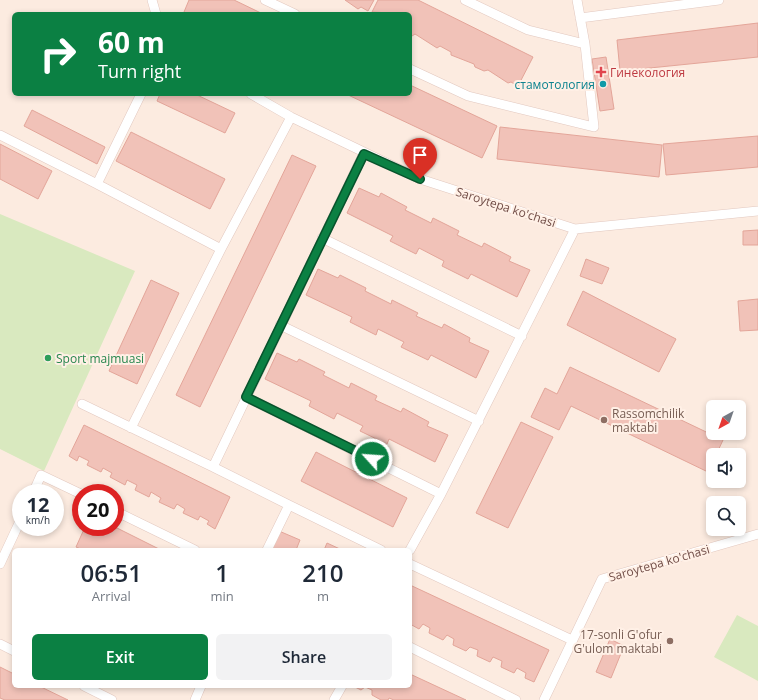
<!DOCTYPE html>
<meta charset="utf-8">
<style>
body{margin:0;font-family:"Open Sans",sans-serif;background:#f2f2f3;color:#1f2937;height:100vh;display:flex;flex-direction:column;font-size:15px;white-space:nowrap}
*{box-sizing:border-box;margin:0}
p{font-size:13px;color:#747a83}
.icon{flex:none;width:22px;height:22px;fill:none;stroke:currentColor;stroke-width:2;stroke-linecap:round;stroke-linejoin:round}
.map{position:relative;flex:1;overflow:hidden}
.sheet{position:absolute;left:12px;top:548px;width:400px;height:140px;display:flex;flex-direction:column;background:#fff;border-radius:6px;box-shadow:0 2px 6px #0003}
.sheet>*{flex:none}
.hud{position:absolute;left:12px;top:12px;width:400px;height:84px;border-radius:6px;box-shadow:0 2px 6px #0003;background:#0b8043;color:#fff;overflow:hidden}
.needle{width:26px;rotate:220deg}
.buttons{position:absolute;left:706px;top:400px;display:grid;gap:8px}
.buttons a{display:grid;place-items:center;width:40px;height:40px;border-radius:6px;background:#fff;box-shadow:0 2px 6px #0003;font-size:20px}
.speed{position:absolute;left:12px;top:484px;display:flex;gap:8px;font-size:20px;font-weight:700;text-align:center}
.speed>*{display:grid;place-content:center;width:52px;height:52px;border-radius:50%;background:#fff;box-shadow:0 2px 6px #0003;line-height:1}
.speed small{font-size:10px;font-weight:400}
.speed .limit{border:6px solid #d22;background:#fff;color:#111}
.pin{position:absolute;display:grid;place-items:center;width:34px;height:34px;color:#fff;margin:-41px -17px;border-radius:50% 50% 50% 0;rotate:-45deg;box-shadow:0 0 4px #0007}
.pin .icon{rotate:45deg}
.me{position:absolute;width:44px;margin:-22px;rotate:296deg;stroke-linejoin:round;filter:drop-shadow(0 0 3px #0008)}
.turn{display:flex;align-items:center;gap:14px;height:84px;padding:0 20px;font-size:18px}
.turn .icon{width:52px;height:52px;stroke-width:2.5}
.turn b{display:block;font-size:28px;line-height:34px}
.eta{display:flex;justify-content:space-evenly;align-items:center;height:68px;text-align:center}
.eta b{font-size:24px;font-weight:600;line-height:28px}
.cta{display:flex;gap:8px;margin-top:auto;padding:8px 20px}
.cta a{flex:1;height:46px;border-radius:6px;background:#0b8043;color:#fff;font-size:16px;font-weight:600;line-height:46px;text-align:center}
.cta a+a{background:#f2f2f3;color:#1f2937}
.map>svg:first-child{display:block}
</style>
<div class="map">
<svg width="758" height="700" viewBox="0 0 758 700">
<rect width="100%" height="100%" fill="#fcebe0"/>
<path fill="#d9e9bf" d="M0,214L135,271L44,471L0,449Z
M737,615L758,626V681L714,657Z"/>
<path fill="#f1c2b8" stroke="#e3a599" d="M189,0H234L263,14H188L184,12Z
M345,0H374L368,11L361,7L358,9Z
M378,0H418L533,57L518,86L511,82L508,83L488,70L484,71L475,67L474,64L451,55V52L440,46L437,48L415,34L412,36L410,35V14L372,12Z
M758,23V57L620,71L617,40Z
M606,57L614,109L600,111L592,59Z
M410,85L497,126L482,158L346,94H410Z
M160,94H195L235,113L225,133L157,101Z
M32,110L105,147L97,164L24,126Z
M500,127L662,145L659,177L497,159Z
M131,132L225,179L210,209L116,161Z
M758,136V167L666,175L663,144Z
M0,144L52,171L38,199L0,179Z
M292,155L316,166L200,407L176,395Z
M359,188L379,197L381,193L407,207L405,210L431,223L433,218L459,231L457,235L482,247L484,243L511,257L509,261L530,270L517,297L471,274L468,279L442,266L444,261L419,248L416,254L390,241L393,236L347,213Z
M758,230V245H743V231Z
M586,259L609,268L602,284L580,276Z
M318,269L338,278L340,275L366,288L365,291L391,304L392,300L418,313L416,316L442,328L444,324L470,338L469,342L489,351L476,378L431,355L428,360L401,347L404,342L378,329L376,335L350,322L352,317L306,295Z
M151,280L179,293L137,384L109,371Z
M583,291L676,339L659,372L567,325Z
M758,299V330L740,331L738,301Z
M277,353L297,362L299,359L325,372L323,375L349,388L351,383L377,396L375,400L401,412L403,408L429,422L427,426L448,435L435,462L389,439L387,444L360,431L363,426L337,413L334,419L309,406L311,401L265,379Z
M570,367L723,440L716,455H713V462L708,472L571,406L559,430L531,417L545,388L557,394Z
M521,422L553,437L508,528L476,513Z
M84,425L230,497L215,529L207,524L209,521L200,516L198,520L183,513L185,509L177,504L174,509L159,502L161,498L151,492L149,497L135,490L137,485L127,480L125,485L110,477L112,473L103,468L101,472L87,465L89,461L79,456L77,461L69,456Z
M316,452L407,498L393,527L301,481Z
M85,527H115L161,550H83L76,547Z
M279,531L300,540L296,550H270Z
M327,543L342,550H324Z
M410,585L549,650L534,682L525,678L526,673L517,668L514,673L501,667L502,661L493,657L490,662L477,656L478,650L470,647L466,651L453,645L454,639L447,635L443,640L429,633L430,628L423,624L419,629L410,624Z
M610,639L624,646L611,678L596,672Z
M0,667L14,674V686H39L68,700H5L0,698Z
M410,674L466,700H394L389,698L388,700H381L372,695V690L365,687L361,690L353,686H410Z"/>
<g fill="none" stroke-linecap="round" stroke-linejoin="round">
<defs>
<path id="lane" d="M152,0L156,14
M265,0L295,14
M465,0L528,30L585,44
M580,18L719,0
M410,69L468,96L594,127L585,44L577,0
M141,94L97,184L221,249
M251,94L291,117L420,179L575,229L758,211
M0,135L97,184
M322,238L522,336
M280,325L479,421
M246,397L441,494
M82,404L213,467L364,153
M131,428L221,249L291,117
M213,467L289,505
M33,493L41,475L81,494
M115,511L195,550
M267,550L289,505L381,550
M410,550L441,494L575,229
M0,564L21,519
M410,564L572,640
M0,644L14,651
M410,647L516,700
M84,686L112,700
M195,700L201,686
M334,700L342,686
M544,700L602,579L758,534"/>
</defs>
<use href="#lane" stroke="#e2c8bf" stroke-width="10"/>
<use href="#lane" stroke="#fff" stroke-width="9"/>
</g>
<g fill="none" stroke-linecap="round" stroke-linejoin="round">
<defs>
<path id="route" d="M372,459L246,397L364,154L420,179"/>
</defs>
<use href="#route" stroke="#07532c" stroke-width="10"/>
<use href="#route" stroke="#0b8043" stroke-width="7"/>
</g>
<path fill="#e0444e" stroke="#fff0e6" stroke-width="1.5" d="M599 66h4v4h4v4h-4v4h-4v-4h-4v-4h4z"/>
<circle fill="#0f9aa8" stroke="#fff0e6" stroke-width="1.5" cx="603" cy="84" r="4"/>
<circle fill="#2e9e5b" stroke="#fff0e6" stroke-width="1.5" cx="48" cy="358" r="4"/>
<g fill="#8d6e63" stroke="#fff0e6" stroke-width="1.5">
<circle cx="604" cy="420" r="4"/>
<circle cx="670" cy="641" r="4"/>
</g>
<g text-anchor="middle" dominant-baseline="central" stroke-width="4" stroke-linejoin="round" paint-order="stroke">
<g font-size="12" fill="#be3a42" stroke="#fff0e6" text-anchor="start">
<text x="610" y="72">Гинекология</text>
</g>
<g font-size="12" fill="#0d838f" stroke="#fff0e6" text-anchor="end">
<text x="595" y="84">стамотология</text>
</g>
<g font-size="12" fill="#724e48" stroke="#fff0e6">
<text transform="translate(506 207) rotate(18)">Saroytepa ko'chasi</text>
<text transform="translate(659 563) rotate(-16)">Saroytepa ko'chasi</text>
</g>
<g font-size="12" fill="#27864d" stroke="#fff0e6" text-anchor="start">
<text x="56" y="358">Sport majmuasi</text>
</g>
<g font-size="12" fill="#785e54" stroke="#fff0e6" text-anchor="start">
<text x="612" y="413">Rassomchilik<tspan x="612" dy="14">maktabi</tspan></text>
<text x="662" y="634" text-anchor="end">17-sonli G'ofur<tspan x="662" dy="14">G'ulom maktabi</tspan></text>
</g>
</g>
</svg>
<div class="buttons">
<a><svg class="needle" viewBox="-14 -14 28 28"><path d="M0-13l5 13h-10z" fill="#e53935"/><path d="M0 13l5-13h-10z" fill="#747a83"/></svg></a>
<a><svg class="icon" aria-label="sound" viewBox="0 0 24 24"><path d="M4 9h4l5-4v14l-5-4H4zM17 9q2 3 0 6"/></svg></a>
<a><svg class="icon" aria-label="search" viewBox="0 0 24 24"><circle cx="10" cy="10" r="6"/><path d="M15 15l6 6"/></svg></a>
</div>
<div class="speed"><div>12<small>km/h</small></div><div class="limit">20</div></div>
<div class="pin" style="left:420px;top:179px;background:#d93025"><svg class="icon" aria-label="arrive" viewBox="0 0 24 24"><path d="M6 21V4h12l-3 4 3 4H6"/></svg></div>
<svg class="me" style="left:372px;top:459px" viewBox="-20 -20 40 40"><circle r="17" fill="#0b8043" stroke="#fff" stroke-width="3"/><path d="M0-11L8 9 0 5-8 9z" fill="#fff"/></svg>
<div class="hud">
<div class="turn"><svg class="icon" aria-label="right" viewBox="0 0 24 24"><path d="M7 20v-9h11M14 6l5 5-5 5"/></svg><div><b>60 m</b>Turn right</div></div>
</div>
<section class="sheet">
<div class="eta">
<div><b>06:51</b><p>Arrival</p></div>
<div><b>1</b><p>min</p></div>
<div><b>210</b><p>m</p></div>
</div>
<div class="cta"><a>Exit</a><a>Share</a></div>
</section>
</div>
